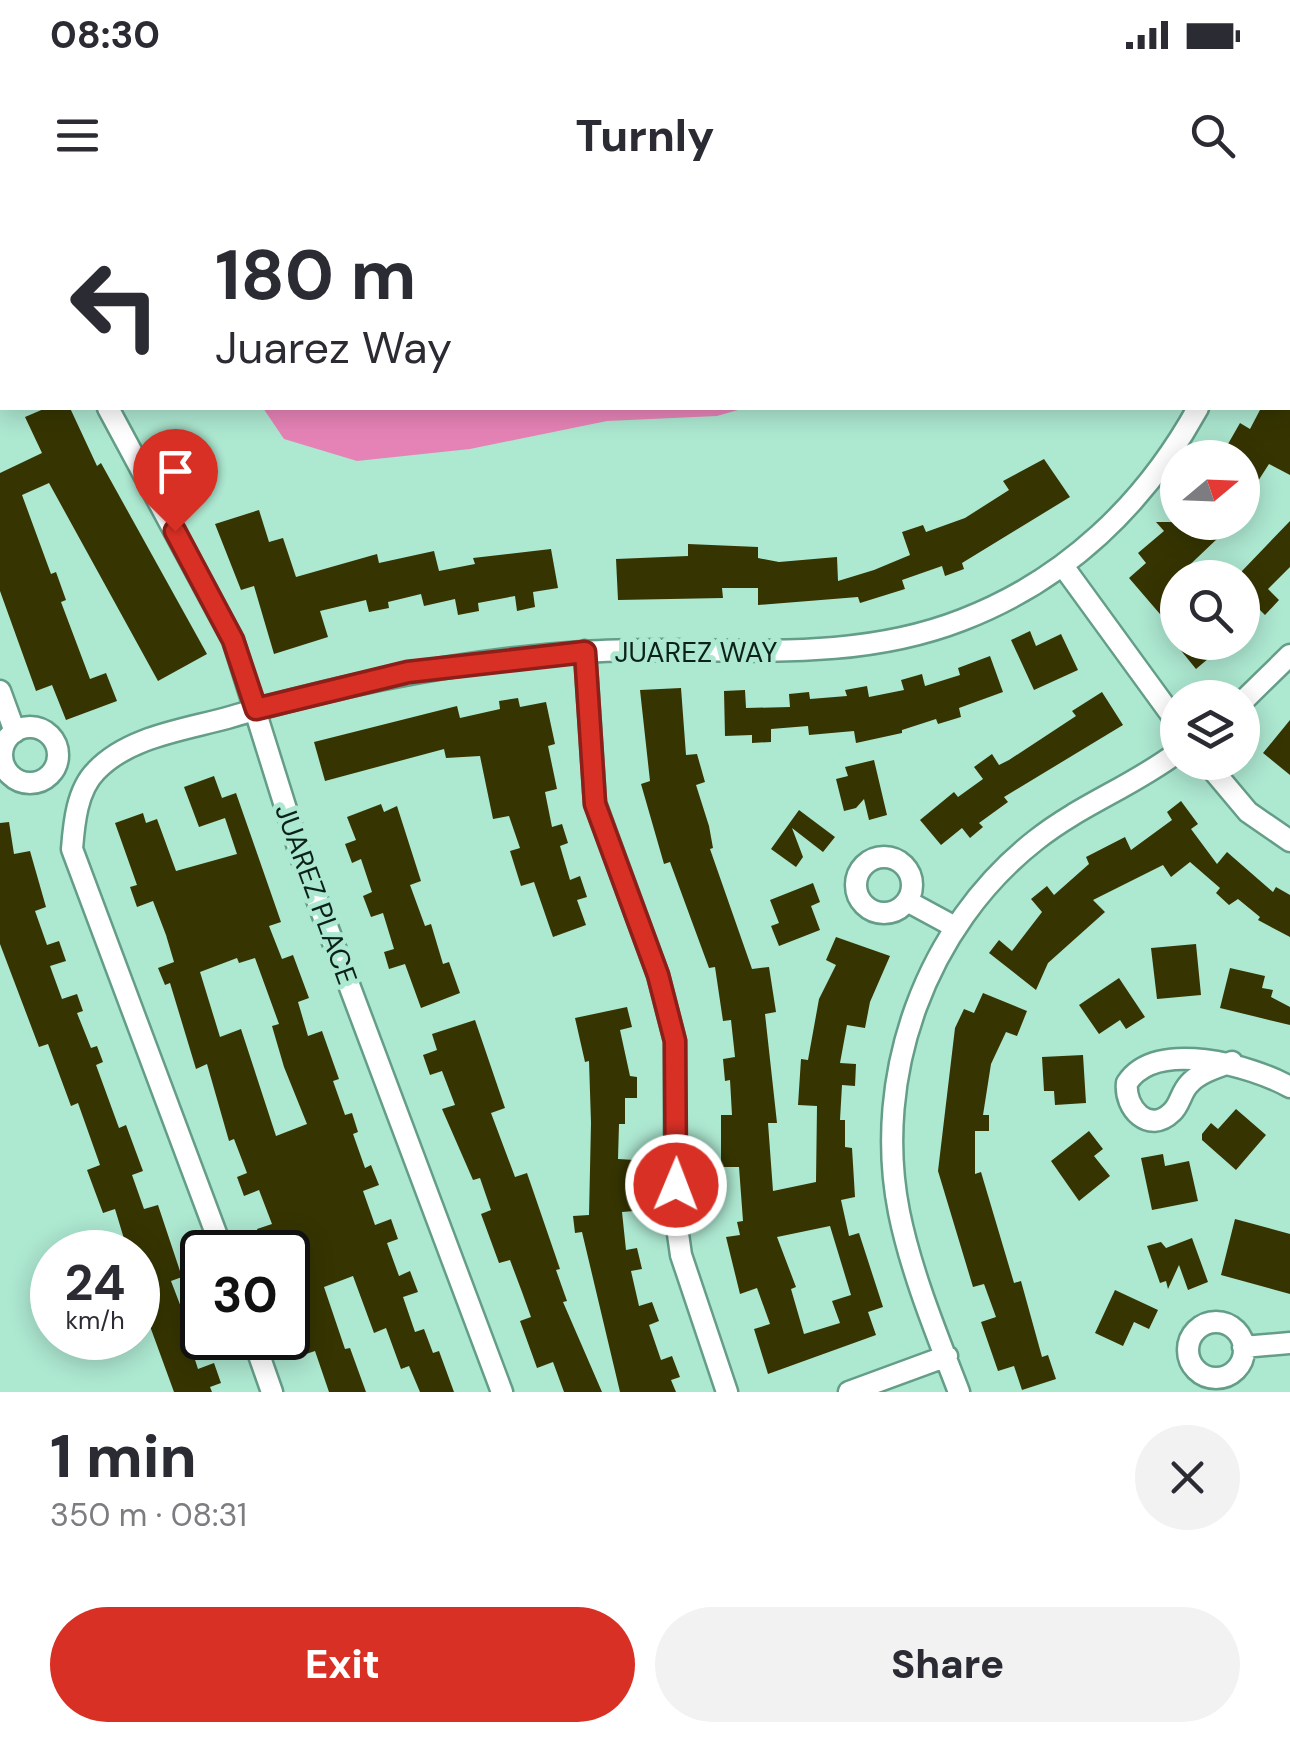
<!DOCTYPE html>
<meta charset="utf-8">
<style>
body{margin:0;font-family:"DM Sans",sans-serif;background:#f2f2f3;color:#2b2b33;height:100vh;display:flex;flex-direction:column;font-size:38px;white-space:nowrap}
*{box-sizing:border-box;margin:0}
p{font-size:32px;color:#7c7c81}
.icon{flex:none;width:55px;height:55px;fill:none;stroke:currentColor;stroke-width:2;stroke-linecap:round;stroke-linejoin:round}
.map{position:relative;height:1192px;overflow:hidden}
.side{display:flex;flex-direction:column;background:#fff;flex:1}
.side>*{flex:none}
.top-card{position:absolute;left:0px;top:0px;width:1290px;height:210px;box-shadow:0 5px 25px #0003;background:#fff;color:#2b2b33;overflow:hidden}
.needle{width:65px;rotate:71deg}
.tools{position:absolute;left:1160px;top:240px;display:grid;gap:20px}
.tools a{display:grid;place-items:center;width:100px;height:100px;border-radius:50%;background:#fff;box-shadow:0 5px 25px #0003;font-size:50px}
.speed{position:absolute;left:30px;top:1030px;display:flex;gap:20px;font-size:50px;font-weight:700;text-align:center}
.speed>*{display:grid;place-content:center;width:130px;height:130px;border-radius:50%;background:#fff;box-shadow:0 5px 25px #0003;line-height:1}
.speed small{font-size:25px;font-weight:400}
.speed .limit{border:5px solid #111;border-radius:15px;background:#fff;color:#111}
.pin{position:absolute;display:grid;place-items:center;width:85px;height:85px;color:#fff;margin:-102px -42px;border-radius:50% 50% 50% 0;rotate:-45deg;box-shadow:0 0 10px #0007}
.pin .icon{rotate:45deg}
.me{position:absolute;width:110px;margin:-55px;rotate:1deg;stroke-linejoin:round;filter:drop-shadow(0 0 8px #0008)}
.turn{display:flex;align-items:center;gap:35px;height:210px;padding:0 50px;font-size:45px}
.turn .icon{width:130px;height:130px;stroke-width:2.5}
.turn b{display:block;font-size:70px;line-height:85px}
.round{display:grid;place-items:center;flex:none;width:105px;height:105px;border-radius:52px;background:#f2f2f3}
.summary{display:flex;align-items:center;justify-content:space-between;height:170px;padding:0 50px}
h1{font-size:60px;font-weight:800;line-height:75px}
.cta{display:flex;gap:20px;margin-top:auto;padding:20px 50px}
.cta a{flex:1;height:115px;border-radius:60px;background:#d93025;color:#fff;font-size:40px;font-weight:800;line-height:115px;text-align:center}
.cta a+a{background:#f2f2f3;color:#2b2b33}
.status{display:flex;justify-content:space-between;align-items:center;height:70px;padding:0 50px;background:#fff;direction:ltr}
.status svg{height:28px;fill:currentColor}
header{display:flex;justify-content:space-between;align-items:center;height:130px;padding:0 50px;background:#fff;font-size:45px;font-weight:800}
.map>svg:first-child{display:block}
</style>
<div class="status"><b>08:30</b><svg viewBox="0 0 49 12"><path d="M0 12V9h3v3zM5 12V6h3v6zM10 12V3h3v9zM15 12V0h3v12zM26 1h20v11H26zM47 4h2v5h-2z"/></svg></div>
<header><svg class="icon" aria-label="menu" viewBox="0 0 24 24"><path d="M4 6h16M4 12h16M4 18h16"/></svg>Turnly<svg class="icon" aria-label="search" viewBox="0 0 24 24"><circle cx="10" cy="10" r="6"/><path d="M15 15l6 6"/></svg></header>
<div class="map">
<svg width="1290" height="1192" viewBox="0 0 1290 1192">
<rect width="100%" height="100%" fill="#ade8d1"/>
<path fill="#e683b6" d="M361,0H1065L360,2Z
M263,208H745L717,216L607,221L470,249L357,261L284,239Z"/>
<path fill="#363501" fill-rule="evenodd" d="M46,208H70L97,266L101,263L207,454L158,481L49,283L22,295L51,374L56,372L66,400L61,402L90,479L106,473L117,501L66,520L52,485L36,491L0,391V273L42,253L25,217Z
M1261,208H1290V275L1269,264L1242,306V258H1220L1240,223L1250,229Z
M1044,259L1070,297L962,363L964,369L945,376L942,366L902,380L905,389L860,403L858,397L758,405V388H722L723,398L618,400L616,359L688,356V344L758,347V358L779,362L837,357L838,381L874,370L910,355L902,332L923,325L926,332L965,318L1009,290L1003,281Z
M259,310L269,342L283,338L296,377L377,354L379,363L434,351L439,371L475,364L473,358L551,349L558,388L533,392L535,407L517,411L515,396L478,403L479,411L458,415L455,399L424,406L421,394L388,402L389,408L369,412L366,400L320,411L328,437L274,454L254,386L241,390L215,324Z
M1290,321V367L1268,389L1279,400L1265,415L1254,404L1242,415V371Z
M1156,322H1203L1218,338L1178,376V435L1129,378L1146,363L1138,353L1164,331Z
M1030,431L1036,446L1061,434L1078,470L1034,490L1011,440Z
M1174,442H1228L1196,469Z
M990,456L1003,492L959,508L961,517L938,524L936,519L902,530V533L856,543L854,531L809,535L808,526L771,529V542L752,543V535L725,536L724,491L745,490L746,508L790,507L789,494L809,492L810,499L847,496L845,490L867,486L869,497L904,490L901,480L922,474L925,486L960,475L958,468Z
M681,488L686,555L697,554L705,582L696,585L709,626L713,648L710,649L752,769L769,767L776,812L765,814L777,923H768L773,991L816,982L817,906L798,905L801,859L808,860L819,799L836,765L826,760L836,737L890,756L870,802L865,828L847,825L840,863L856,864L855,886L842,885L840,920H845V947L852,948L855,997L841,1000L849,1036L859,1033L883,1107L868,1112L876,1135L768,1174L754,1129L770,1124L757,1088L740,1094L726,1037L740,1035L737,1022L743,1021L739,967H721V915H732L730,880L725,881L723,859L735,857L731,820L723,821L715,767L709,768L670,662L664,664L641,584L650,581L640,490ZM830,1026L851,1095L832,1101L840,1123L804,1134L791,1089L796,1087L777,1037Z
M1102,492L1123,525L1004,597L1008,602L979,623L983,627L970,638L962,628L941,645L920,620L954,592L958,597L983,579L974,567L992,554L999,565L1009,560L1076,516L1072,511Z
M518,498L520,507L546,502L555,544L548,546L557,589L545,592L552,627L562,624L568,643L560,646L570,680L580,676L587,697L577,700L586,725L553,737L534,682L521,686L510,651L520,648L509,616L493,619L480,556L446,558L444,549L325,581L314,542L457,506L460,518L500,509L499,501Z
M1290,520V575L1263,553Z
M874,560L887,615L869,620L864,599L856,608L844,611L836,579L848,576L845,567Z
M214,576L222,598L236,593L281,722L269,726L282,759L293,755L309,798L298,802L308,836L322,831L339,879L333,881L345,915L352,913L358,932L353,934L365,968L371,965L379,985L363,991L375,1025L391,1019L398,1039L387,1043L399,1076L410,1071L418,1092L403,1097L415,1132L424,1129L433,1153L439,1151L454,1192H420L409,1166L401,1169L386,1128L374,1133L353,1076L324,1087L345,1149L350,1148L366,1192H329L315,1151L303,1155L297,1137L303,1135L288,1092V1052H265L257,1029L272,1024L259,990L244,996L237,977L247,973L234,939L229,941L207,864L196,869L170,783L165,785L158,768L174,762L166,735L153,701L137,707L130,687L137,685L115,623L143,613L146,623L157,619L176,671L237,654L225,618L199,627L184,587ZM237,758L239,763L255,758L279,824L272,826L284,867L307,924L276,936L241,829L220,837L200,772Z
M1181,601L1198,624L1191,629L1217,664L1227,652L1273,692L1276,687L1290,695V737L1258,720L1260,717L1238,699L1229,705L1216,693L1220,688L1190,662L1171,677L1163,665L1093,700L1105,712L1048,763L1036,790L989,753L999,740L1012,751L1042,712L1031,699L1047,686L1054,695L1089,664L1086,657L1125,637L1131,650L1172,620L1167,612Z
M381,604L384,612L397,606L421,681L410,685L425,726L431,724L443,764L449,762L460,793L421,808L405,764L389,769L384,752L394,749L383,713L371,717L363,696L372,692L361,659L352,663L345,644L356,640L347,617Z
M799,610L835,637L823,652L792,628L803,657L796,667L771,649Z
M9,622L14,654L30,651L46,707L35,711L47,745L59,741L66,761L50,766L62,799L77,794L83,811L77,813L91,848L97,846L103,862L96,865L119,928L126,925L143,971L132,975L144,1009L158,1005L182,1077L171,1081L184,1115L196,1111L202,1130L187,1135L198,1169L214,1163L221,1183L210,1187L212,1192H174L147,1118L138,1121V1052H128L115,1009L103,1013L87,970L100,965L78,903L71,906L48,844L39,847L0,744V623Z
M813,683L820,702L811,706L820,730L779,746L771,726L779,723L770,700Z
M1196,744L1201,795L1157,799L1151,748Z
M1230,768L1265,776L1262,788L1273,790L1271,797L1290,807V825L1220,808Z
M1119,778L1145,817L1126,829L1120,820L1099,834L1079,805Z
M983,793L1027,811L1017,836L1006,832L991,864L983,915H989V931H975V974L981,972L1014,1083L1021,1081L1042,1157L1048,1155L1056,1179L1022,1190L1014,1166L998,1171L981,1122L996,1117L984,1084L973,1087L938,971L955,828L964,809L974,813Z
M627,807L632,827L620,830L630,876L637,877V898H625V924H619L618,959L635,960L634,1011L622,1012L626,1050L637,1048L642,1069L631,1071L639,1106L652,1102L659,1121L649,1125L661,1160L672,1156L680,1177L671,1180L676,1192H620L582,1032L575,1033L573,1016L589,1015L591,923L589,861L585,862L575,818Z
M475,820L505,908L491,913L515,977L527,973L560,1069L556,1070L567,1101L563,1102L602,1192H564L553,1162L537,1168L520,1121L531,1117L522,1092L510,1060L499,1063L481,1014L491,1010L480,978L473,980L442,909L455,905L442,871L430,875L423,855L437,850L432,834Z
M1083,855L1086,903L1055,905L1054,891H1044L1042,857Z
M1236,909L1266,935L1236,970L1202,940V934L1211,923L1218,929Z
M1089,931L1103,949L1094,956L1110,976L1079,1001L1051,961Z
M1163,954L1165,966L1189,961L1198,1001L1152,1010L1141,958Z
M1235,1019L1290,1034V1094L1221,1075Z
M1192,1038L1208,1082L1188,1090L1179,1065L1168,1089L1166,1081L1160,1083L1147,1046L1161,1042L1166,1048Z
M1115,1090L1158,1110L1149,1129L1134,1122L1123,1146L1095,1133Z"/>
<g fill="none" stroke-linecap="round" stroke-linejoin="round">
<defs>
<path id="minor" d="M187,2L189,0
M1288,55L1290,53
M0,194L2,193
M108,208L233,440L301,657L502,1192
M1063,366L1178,524
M585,451L595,603L658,775L675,841V1013L681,1055L727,1192
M0,491L15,532
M1242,502L1290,455
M2 555a28 28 0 1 1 56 0a28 28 0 1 1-56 0Z
M1206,562L1248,612L1290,641
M856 685a28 28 0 1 1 56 0a28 28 0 1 1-56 0Z
M907,701L955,727
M1232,862C1218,867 1199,872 1189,884C1181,892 1180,905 1172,912C1149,935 1124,908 1127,883C1156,838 1252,866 1290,887
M223,1052L72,649C74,623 77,590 96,571C128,537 183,530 227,518C343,484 460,460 582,452C710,443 839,468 962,420C1066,380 1145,304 1198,208
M1188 1150a28 28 0 1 1 56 0a28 28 0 1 1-56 0Z
M253,1138L272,1192
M1243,1147L1290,1143
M849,1192L947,1156
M959,1192C937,1135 911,1072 899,1012C872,875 926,726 1036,640C1080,605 1133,586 1178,552"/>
</defs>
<use href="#minor" stroke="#649d88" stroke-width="25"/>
<use href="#minor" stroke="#fff" stroke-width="20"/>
</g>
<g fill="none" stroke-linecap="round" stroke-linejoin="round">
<defs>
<path id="route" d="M175,331L233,440L256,509L408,472L585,452L595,604L658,775L675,841L676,985"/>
</defs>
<use href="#route" stroke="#8d1f18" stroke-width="25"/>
<use href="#route" stroke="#d93025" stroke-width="18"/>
</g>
<g text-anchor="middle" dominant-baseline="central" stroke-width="10" stroke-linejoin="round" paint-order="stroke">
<g font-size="28" fill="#0b221a" stroke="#ade8d1">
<text x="696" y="452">JUAREZ WAY</text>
<text transform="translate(316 694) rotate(70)">JUAREZ PLACE</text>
</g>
</g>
</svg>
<div class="tools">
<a><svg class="needle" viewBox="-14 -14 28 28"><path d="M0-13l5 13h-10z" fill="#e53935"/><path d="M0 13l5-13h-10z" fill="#7c7c81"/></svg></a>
<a><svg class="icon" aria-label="search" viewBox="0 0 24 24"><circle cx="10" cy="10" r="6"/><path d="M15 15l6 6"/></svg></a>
<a><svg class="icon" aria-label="layers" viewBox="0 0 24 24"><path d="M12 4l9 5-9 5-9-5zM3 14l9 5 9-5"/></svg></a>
</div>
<div class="speed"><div>24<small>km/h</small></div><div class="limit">30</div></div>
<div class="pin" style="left:175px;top:331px;background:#d93025"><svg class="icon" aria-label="arrive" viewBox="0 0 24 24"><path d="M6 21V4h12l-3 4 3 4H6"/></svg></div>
<svg class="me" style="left:676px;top:985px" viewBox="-20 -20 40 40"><circle r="17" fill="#d93025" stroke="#fff" stroke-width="3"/><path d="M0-11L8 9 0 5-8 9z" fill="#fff"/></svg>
<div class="top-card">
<div class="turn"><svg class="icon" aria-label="left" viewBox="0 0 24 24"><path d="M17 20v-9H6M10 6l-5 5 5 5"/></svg><div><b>180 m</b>Juarez Way</div></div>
</div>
</div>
<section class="side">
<div class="summary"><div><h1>1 min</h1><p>350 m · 08:31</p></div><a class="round"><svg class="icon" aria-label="close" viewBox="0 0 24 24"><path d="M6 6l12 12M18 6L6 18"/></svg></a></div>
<div class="cta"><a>Exit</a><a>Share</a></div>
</section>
